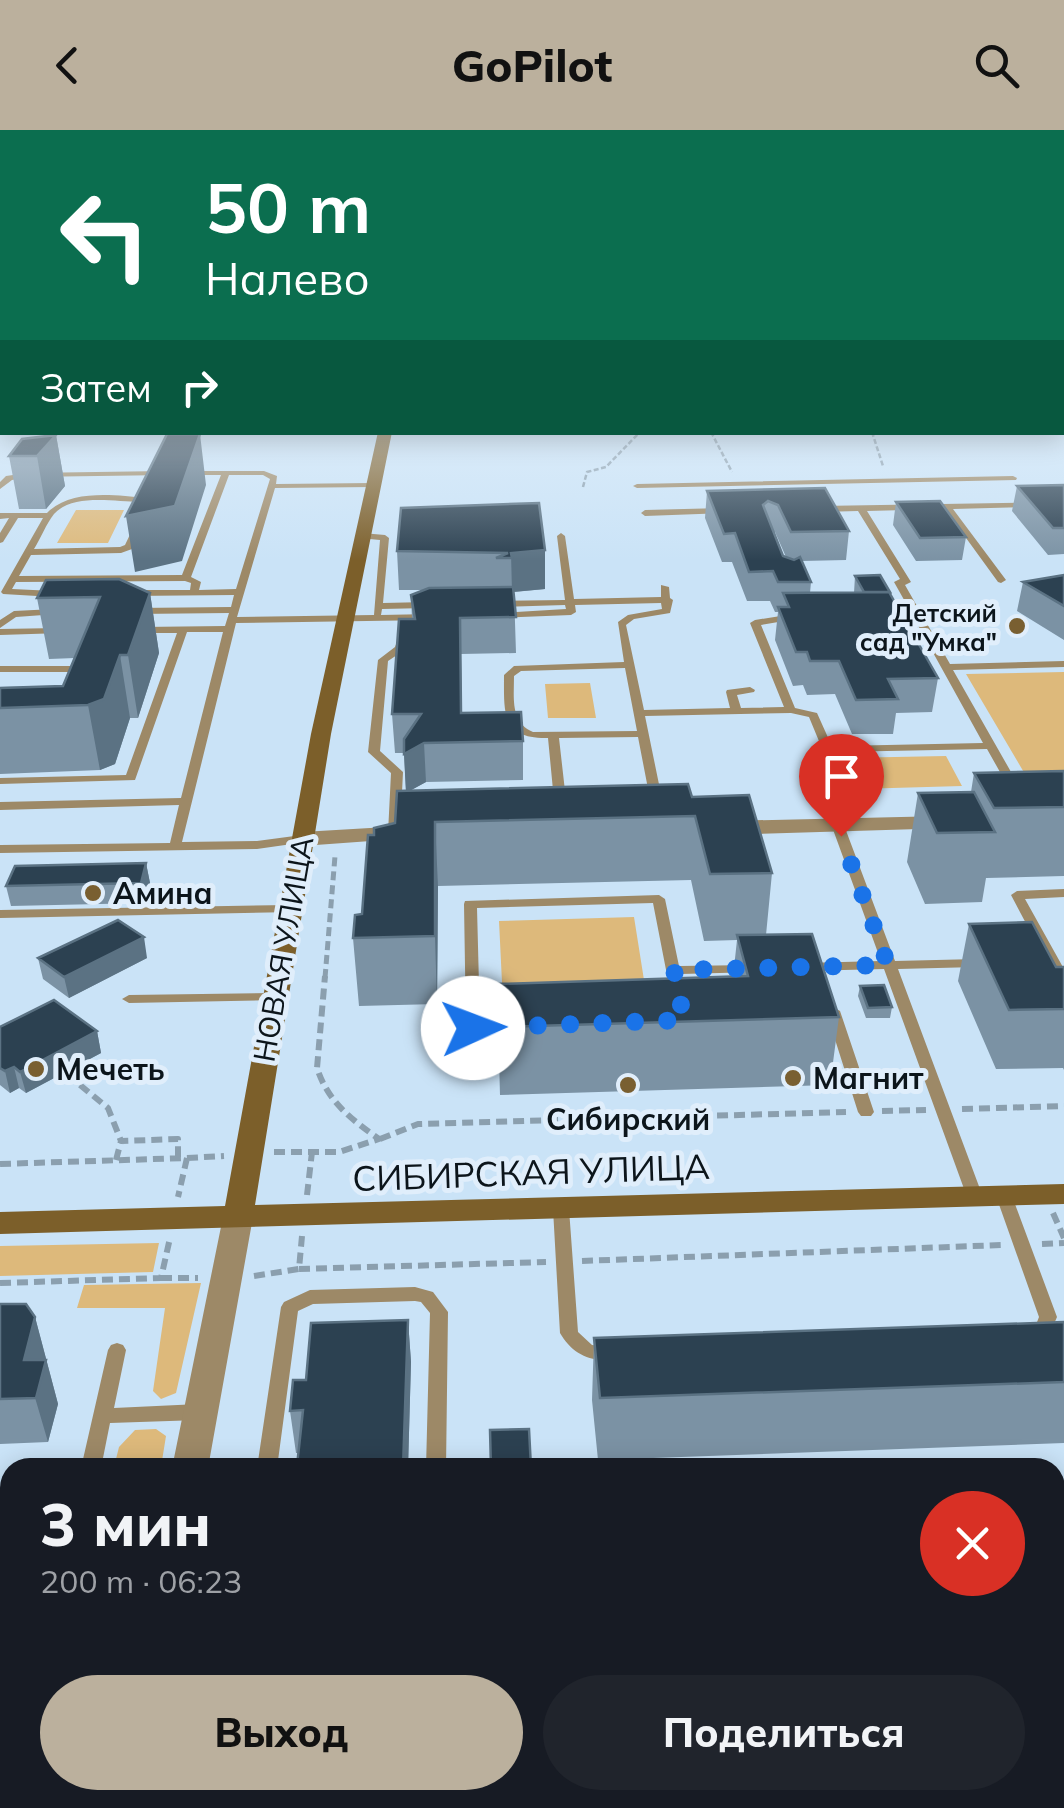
<!DOCTYPE html>
<html lang="ru">
<meta charset="utf-8">
<style>
body{margin:0;font-family:Mulish,sans-serif;background:#20242c;color:#f1f3f6;height:100vh;display:flex;flex-direction:column;font-size:38px;white-space:nowrap}
*{box-sizing:border-box;margin:0}
p{font-size:32px;color:#9ea1a6}
.icon{flex:none;width:55px;height:55px;fill:none;stroke:currentColor;stroke-width:2;stroke-linecap:round;stroke-linejoin:round}
.map{position:relative;flex:1;overflow:hidden}
.side{position:absolute;left:0px;top:1328px;width:1065px;height:352px;display:flex;flex-direction:column;background:#171b24;border-radius:30px 30px 0 0;box-shadow:0 5px 25px #0003}
.side>*{flex:none}
.top-card{position:absolute;left:0px;top:0px;width:1065px;height:305px;box-shadow:0 5px 25px #0003;background:#0b6e4f;color:#fff;overflow:hidden}
.pin{position:absolute;display:grid;place-items:center;width:85px;height:85px;color:#fff;margin:-102px -42px;border-radius:50% 50% 50% 0;rotate:-45deg;box-shadow:0 0 10px #0007}
.pin .icon{rotate:45deg}
.me{position:absolute;width:110px;margin:-55px;rotate:88deg;stroke-linejoin:round;filter:drop-shadow(0 0 8px #0008)}
.turn{display:flex;align-items:center;gap:35px;height:210px;padding:0 40px;font-size:45px}
.turn .icon{width:130px;height:130px;stroke-width:2.5}
.turn b{display:block;font-size:70px;line-height:85px}
.then{display:flex;align-items:center;height:95px;padding:0 40px;background:#0003;gap:20px;font-size:38px}
.round{display:grid;place-items:center;flex:none;width:105px;height:105px;border-radius:52px;background:#20242c}
.headline{display:flex;align-items:center;justify-content:space-between;height:170px;padding:0 40px}
h1{font-size:60px;font-weight:800;line-height:75px}
.action{display:flex;gap:20px;margin-top:auto;padding:20px 40px}
.action a{flex:1;height:115px;border-radius:60px;background:#bbb09d;color:#111;font-size:40px;font-weight:800;line-height:115px;text-align:center}
.action a+a{background:#20242c;color:#f1f3f6}
header{display:flex;justify-content:space-between;align-items:center;height:130px;padding:0 40px;background:#bbb09d;color:#111;font-size:45px;font-weight:800}
.map>svg:first-child{display:block}
</style>
<header><svg class="icon" aria-label="back" viewBox="0 0 24 24"><path d="M15 5l-7 7 7 7"/></svg>GoPilot<svg class="icon" aria-label="search" viewBox="0 0 24 24"><circle cx="10" cy="10" r="6"/><path d="M15 15l6 6"/></svg></header>
<div class="map">
<svg width="1064" height="1678" viewBox="0 0 1064 1678">
<rect width="100%" height="100%" fill="#cae3f7"/>
<path fill="#ddb97b" d="M76,380H124L108,413H57Z
M1064,542V672L1042,673L966,544Z
M590,553L596,588H548L545,554Z
M946,626L962,656L857,659L844,628Z
M634,787L647,869L503,873L499,791Z
M159,1113L153,1142L0,1146V1116Z
M201,1153L176,1263L161,1269L153,1261L165,1178H77L84,1155Z
M156,1299L166,1306L161,1337H114L119,1317L135,1300Z"/>
<g fill="none" stroke-linecap="round" stroke-linejoin="round">
<path stroke="#8b9fae" stroke-width="2.5" stroke-dasharray="5 2.5" stroke-linecap="butt" d="M711,302L732,342
M872,302L883,336
M583,357L587,342L606,337L640,302"/>
<path stroke="#8b9fae" stroke-width="5" stroke-dasharray="9 5" stroke-linecap="butt" d="M325,848L335,726"/>
<path stroke="#8b9fae" stroke-width="6" stroke-dasharray="11 6" stroke-linecap="butt" d="M80,955L108,978L121,1011L178,1009V1029
M962,979L1064,976
M882,981L926,980
M380,1009L418,994L846,982
M274,1022H339L379,1009C351,989 328,972 317,938L325,846
M187,1028L224,1026
M116,1030L121,1011
M0,1034L187,1028L178,1067
M307,1065L312,1022
M1053,1083L1064,1108
M1042,1114L1064,1113
M582,1131L1001,1115
M299,1139L546,1132
M254,1146L299,1139L302,1106
M161,1148H198
M0,1153L161,1148L170,1108"/>
<path fill="#9d8967" fill-rule="evenodd" d="M165,341L169,343L168,345L27,347L12,350L0,359V352L6,346L27,343Z
M183,341H264L277,346L276,354L372,353L376,355L372,357L275,358L237,487L374,485L380,410L359,408V404L362,403L385,405L389,408L383,473L427,472L432,475L427,478L382,479L381,485L431,484L436,487L431,490L236,493L182,712L257,711L302,705L308,709L306,712L257,719L0,723V715L170,713L179,675L0,680V672L181,668L223,502H187L135,650L0,654V648L126,645L177,503H141L136,500L141,497L225,496L229,483L136,484L131,481L136,478L231,477L234,465L130,466L125,463L130,460H190L191,453L185,451L16,452L12,459L54,461L59,464L54,467L3,464L1,462L43,388H18L3,412L0,413V403L9,388L0,389V383H47C70,359 115,365 145,368L151,376L150,378H144L140,372C115,372 73,363 54,384C46,394 41,408 34,419L120,417L125,415L135,394H141L142,396L132,419L121,423L31,425L19,446L182,445L221,345H186L182,343ZM229,345H263L270,349L236,459L199,460L201,452L191,447Z
M1013,346L1017,348L1016,350L637,358L633,356L637,354Z
M1064,372V376L953,379L1006,450L1001,453L998,452L945,379L867,381L911,452L905,455L950,534L1064,531V537L953,540L1019,656L1017,658H1009L987,619L837,622L821,616L809,587L791,583L645,586L662,669L660,671H652L650,669L638,607L559,608L565,661L551,672L545,668L553,660L548,608C501,609 504,583 504,545L514,536L624,532L618,492L628,485L662,479L661,473L575,475L576,482L571,485L495,488V484L498,483L566,479L565,475L498,477L493,474L498,471L565,470L557,406L561,403L565,406L574,469L661,467V455L669,457L670,468L673,470L670,483L634,489L626,495L644,580L730,578L726,562L727,560L750,557L755,560L754,562L737,565L741,578L784,577L750,493L755,490L793,484L798,487L796,489L761,495L795,578L817,583L830,612L839,616L983,613L915,490H884L879,487L884,484H912L894,452L900,449L858,381L820,382L816,379L820,376ZM625,538L637,601L533,602C510,592 514,568 514,546L521,541Z
M723,378L727,381L726,383L645,386L641,383L645,380Z
M54,479L57,480V484L16,487L0,498V490L14,481Z
M59,498L64,501L62,503L0,505V499Z
M404,503L409,506L403,521L388,531L380,621L403,642L400,703L394,707L388,703L391,643L368,622L378,530L395,517L399,506Z
M0,536H76L86,541L85,549L80,552L75,549V542H0Z
M818,639L824,642L895,831L977,829L984,833L977,837L898,839L983,1067L981,1071H969L967,1067L884,839L804,841L797,837L804,833L881,831L812,642Z
M1064,759V767L1025,769L1064,839V856L1057,852L1011,765L1017,761Z
M659,765L665,769L679,836L753,835L760,839L758,842L681,844L690,890L683,894L468,901L466,898L464,774L465,771ZM653,773L675,886L480,893L477,778Z
M289,775L294,776L296,779L294,782L0,788V780Z
M274,863L279,864L281,867L279,870L129,873L122,869L129,865Z
M833,877L840,881L874,982L871,986H861L858,982L826,881Z
M1004,1060L1010,1062L1012,1066L1057,1187L1047,1210L1041,1212L1035,1210L1032,1205L1039,1187L996,1066L998,1062Z
M561,1073L567,1075L569,1079L578,1202L592,1215L616,1218L619,1223L616,1228C592,1234 572,1224 560,1203L553,1079L555,1075Z
M415,1157L433,1162L448,1182L446,1338H426L430,1183L421,1172L415,1171L313,1174L298,1181L277,1338H257L281,1177L284,1172L310,1160Z
M117,1213L123,1215L126,1220L114,1278L199,1274L206,1277L208,1282L206,1287L199,1290L110,1293L101,1338H81L108,1220L111,1215Z
M0,1407H10V1425H0Z
M10,1562V1584L0,1585V1563Z
M1064,1645V1669L1055,1670V1646Z
M548,1670H796L792,1678H544Z
M1002,1670H1026L1028,1678H1004Z"/>
<path fill="#9d8967" fill-rule="evenodd" d="M944,686L955,693L952,698L724,705L713,698L724,691Z
M404,696L412,698L415,703L412,708L302,716L291,709L302,702Z
M238,1076L249,1079L253,1087L208,1338H172L223,1087L227,1079Z
M115,1670H157L155,1678H113Z"/>
<path fill="#9d8967" fill-rule="evenodd" d="M1062,235H1064V243H1062Z
M0,239H2V247H0Z"/>
<path fill="#7c5f2a" fill-rule="evenodd" d="M1064,277V285L1062,286V277Z
M0,295H2L4,302L0,303Z
M378,302H392L331,604L255,1075L1064,1054V1074L0,1104V1082L225,1076L311,604Z"/>
</g>
<path fill="#7b92a4" fill-rule="evenodd" d="M56,305L65,356L46,379H19L9,326Z
M1064,355V424L1048,425L1012,381L1017,356Z
M825,358L849,401L846,430L801,431L811,452L810,463H854L855,446L891,466L938,548L932,582L896,583L893,604H852L835,564L807,565L803,555L793,556L775,510L778,482H775L770,471H747L732,432H722L705,388L707,361ZM774,402H775L786,427L783,426Z
M896,372L966,407L962,430L916,431L893,395Z
M539,373L545,459L514,462L516,523L461,524L462,583L523,611V650L426,652L411,660L692,667L772,743L766,805L839,887L830,955L500,965L497,854L733,847L737,810L704,811L691,750L438,756L437,874L359,876L353,808L362,784L374,705L395,693L406,660L404,623H395L392,584L412,489L411,465L423,460H399L397,421Z
M1064,445V510L1017,481L1023,452Z
M150,463L159,523L138,588H130L115,634L100,640L0,644V557L63,556L75,528L49,529L37,468Z
M1064,641V746L986,748L982,772L925,774L907,732L918,663L971,662L974,643Z
M146,733L150,753L144,773L11,776L6,756Z
M969,794L1056,837H1064V940L1063,938L996,939L958,851Z
M38,828H147L69,868L43,849Z
M860,856L892,877L890,888H866L858,866Z
M0,897L97,901L101,923L26,963L19,958L10,963L0,955Z
M0,1174L35,1187L58,1274L48,1312L0,1314Z
M408,1190L411,1232L408,1338H284L297,1336L299,1323H296L290,1281L306,1250Z
M1064,1192V1313L598,1330L592,1270L594,1208Z
M1064,1373V1459L1055,1433V1386L1059,1374Z"/>
<path fill="#5b7283" d="M200,304L206,355L182,431L135,442L126,386Z
M56,305L65,356L46,379L37,326Z
M545,420V459L512,462L511,423Z
M150,463L159,523L138,588L128,525Z
M120,525L130,588L115,634L100,640L88,575Z
M424,613L426,652L406,663L404,624Z
M435,692L438,756L437,874L435,806Z
M146,733L150,753L144,773L141,753Z
M144,807L147,828L69,868L64,847Z
M97,901L101,923L26,963L20,942Z
M14,937L19,958L10,963L5,941Z
M35,1187L58,1274L48,1312L24,1230Z
M408,1190L411,1232L408,1338H403Z
M359,1670H364V1678H358Z"/>
<path fill="#2c4151" stroke="#5b7283" stroke-width="2.5" d="M167,304H200L175,376L126,386Z
M56,305L37,326H9L22,309Z
M1064,355V398H1053L1017,356Z
M825,358L849,401L791,402L778,375L768,371L763,375L783,426L794,430L800,427L811,452H778L773,441L749,442L735,403L724,404L707,361Z
M940,371L966,407L920,408L896,372Z
M539,373L545,420L511,423L512,428H496L508,423L397,421L401,378Z
M880,445L891,464L889,462H864L855,446Z
M1064,445V476L1023,452Z
M119,449L150,463L128,525H120L104,569L88,575L0,578V558L63,556L100,467L37,468L46,450Z
M513,457L516,487L460,488L461,583L521,582L523,611L424,613L404,624V609L421,584H392L399,489H415L411,465L429,458Z
M889,462L938,548L888,549L898,569L856,570L839,531H810L807,522H796L778,477H789L783,463Z
M1064,641V677L994,678L974,643Z
M688,654L692,667L749,665L772,743L710,744L695,686L435,692V806L353,808L355,785L362,784L368,705H374V698L395,693L397,661Z
M974,662L995,702L937,703L918,663Z
M146,733L141,753L6,756L15,736Z
M118,790L144,807L64,847L38,828Z
M1032,792L1056,837H1064V879L1009,880L969,794Z
M812,804L839,887L499,897L497,854L748,846L737,805Z
M884,855L892,877L868,878L860,856Z
M54,870L97,901L20,942L14,937L5,941L0,938V897Z
M0,1174H26L35,1187L24,1230H46L36,1268L0,1269Z
M408,1190L403,1338H284L297,1336L303,1280L290,1281L293,1250H306L311,1193Z
M1064,1192V1252L600,1268L594,1208Z
M529,1299L531,1338H491L490,1300Z
M1064,1373V1387L1059,1374Z
M1055,1390H1064V1415Z
M251,1670H359L358,1678H251Z"/>
<linearGradient id="sky" x2="0" y2="1"><stop stop-color="#82bcee"/><stop offset="0.45" stop-color="#e7f2fb"/><stop offset="1" stop-color="#e7f2fb" stop-opacity="0"/></linearGradient>
<rect width="1064" height="431" fill="url(#sky)"/>
<g fill="none" stroke-linecap="round" stroke-linejoin="round">
<path stroke="#1a73e8" stroke-width="18" stroke-dasharray="0 32.4" d="M473,898L684,890L674,840L888,835L841,706"/>
</g>
<g fill="#795f31" stroke="#e0eefb" stroke-width="4">
<circle cx="1017" cy="496" r="10"/>
<circle cx="93" cy="763" r="10"/>
<circle cx="36" cy="939" r="10"/>
<circle cx="793" cy="948" r="10"/>
<circle cx="628" cy="955" r="10"/>
</g>
<g text-anchor="middle" dominant-baseline="central" stroke-width="10" stroke-linejoin="round" paint-order="stroke">
<g font-size="25" font-weight="bold" fill="#0c151b" stroke="#e0eefb" text-anchor="end">
<text x="997" y="482">Детский<tspan x="997" dy="29">сад "Умка"</tspan></text>
</g>
<g font-size="30" font-weight="bold" fill="#0c151b" stroke="#e0eefb" text-anchor="start">
<text x="113" y="763">Амина</text>
<text x="56" y="939">Мечеть</text>
<text x="813" y="948">Магнит</text>
<text x="628" y="989" text-anchor="middle">Сибирский</text>
</g>
<g font-size="30" fill="#0c151b" stroke="#e0eefb">
<text transform="translate(283 819) rotate(-80)">НОВАЯ УЛИЦА</text>
</g>
<g font-size="35" fill="#0c151b" stroke="#e0eefb">
<text transform="translate(531 1042) rotate(-2)">СИБИРСКАЯ УЛИЦА</text>
</g>
</g>
</svg>
<div class="pin" style="left:841px;top:706px;background:#d93025"><svg class="icon" aria-label="arrive" viewBox="0 0 24 24"><path d="M6 21V4h12l-3 4 3 4H6"/></svg></div>
<svg class="me" style="left:473px;top:898px" viewBox="-20 -20 40 40"><circle r="19" fill="#fff"/><path d="M0-13L10 11 0 6-10 11z" fill="#1a73e8"/></svg>
<div class="top-card">
<div class="turn"><svg class="icon" aria-label="left" viewBox="0 0 24 24"><path d="M17 20v-9H6M10 6l-5 5 5 5"/></svg><div><b>50 m</b>Налево</div></div>
<div class="then">Затем<svg class="icon" aria-label="right" viewBox="0 0 24 24"><path d="M7 20v-9h11M14 6l5 5-5 5"/></svg></div>
</div>
<section class="side">
<div class="headline"><div><h1>3 мин</h1><p>200 m · 06:23</p></div><a class="round" style="background:#d93025;color:#fff"><svg class="icon" aria-label="close" viewBox="0 0 24 24"><path d="M6 6l12 12M18 6L6 18"/></svg></a></div>
<div class="action"><a>Выход</a><a>Поделиться</a></div>
</section>
</div>
